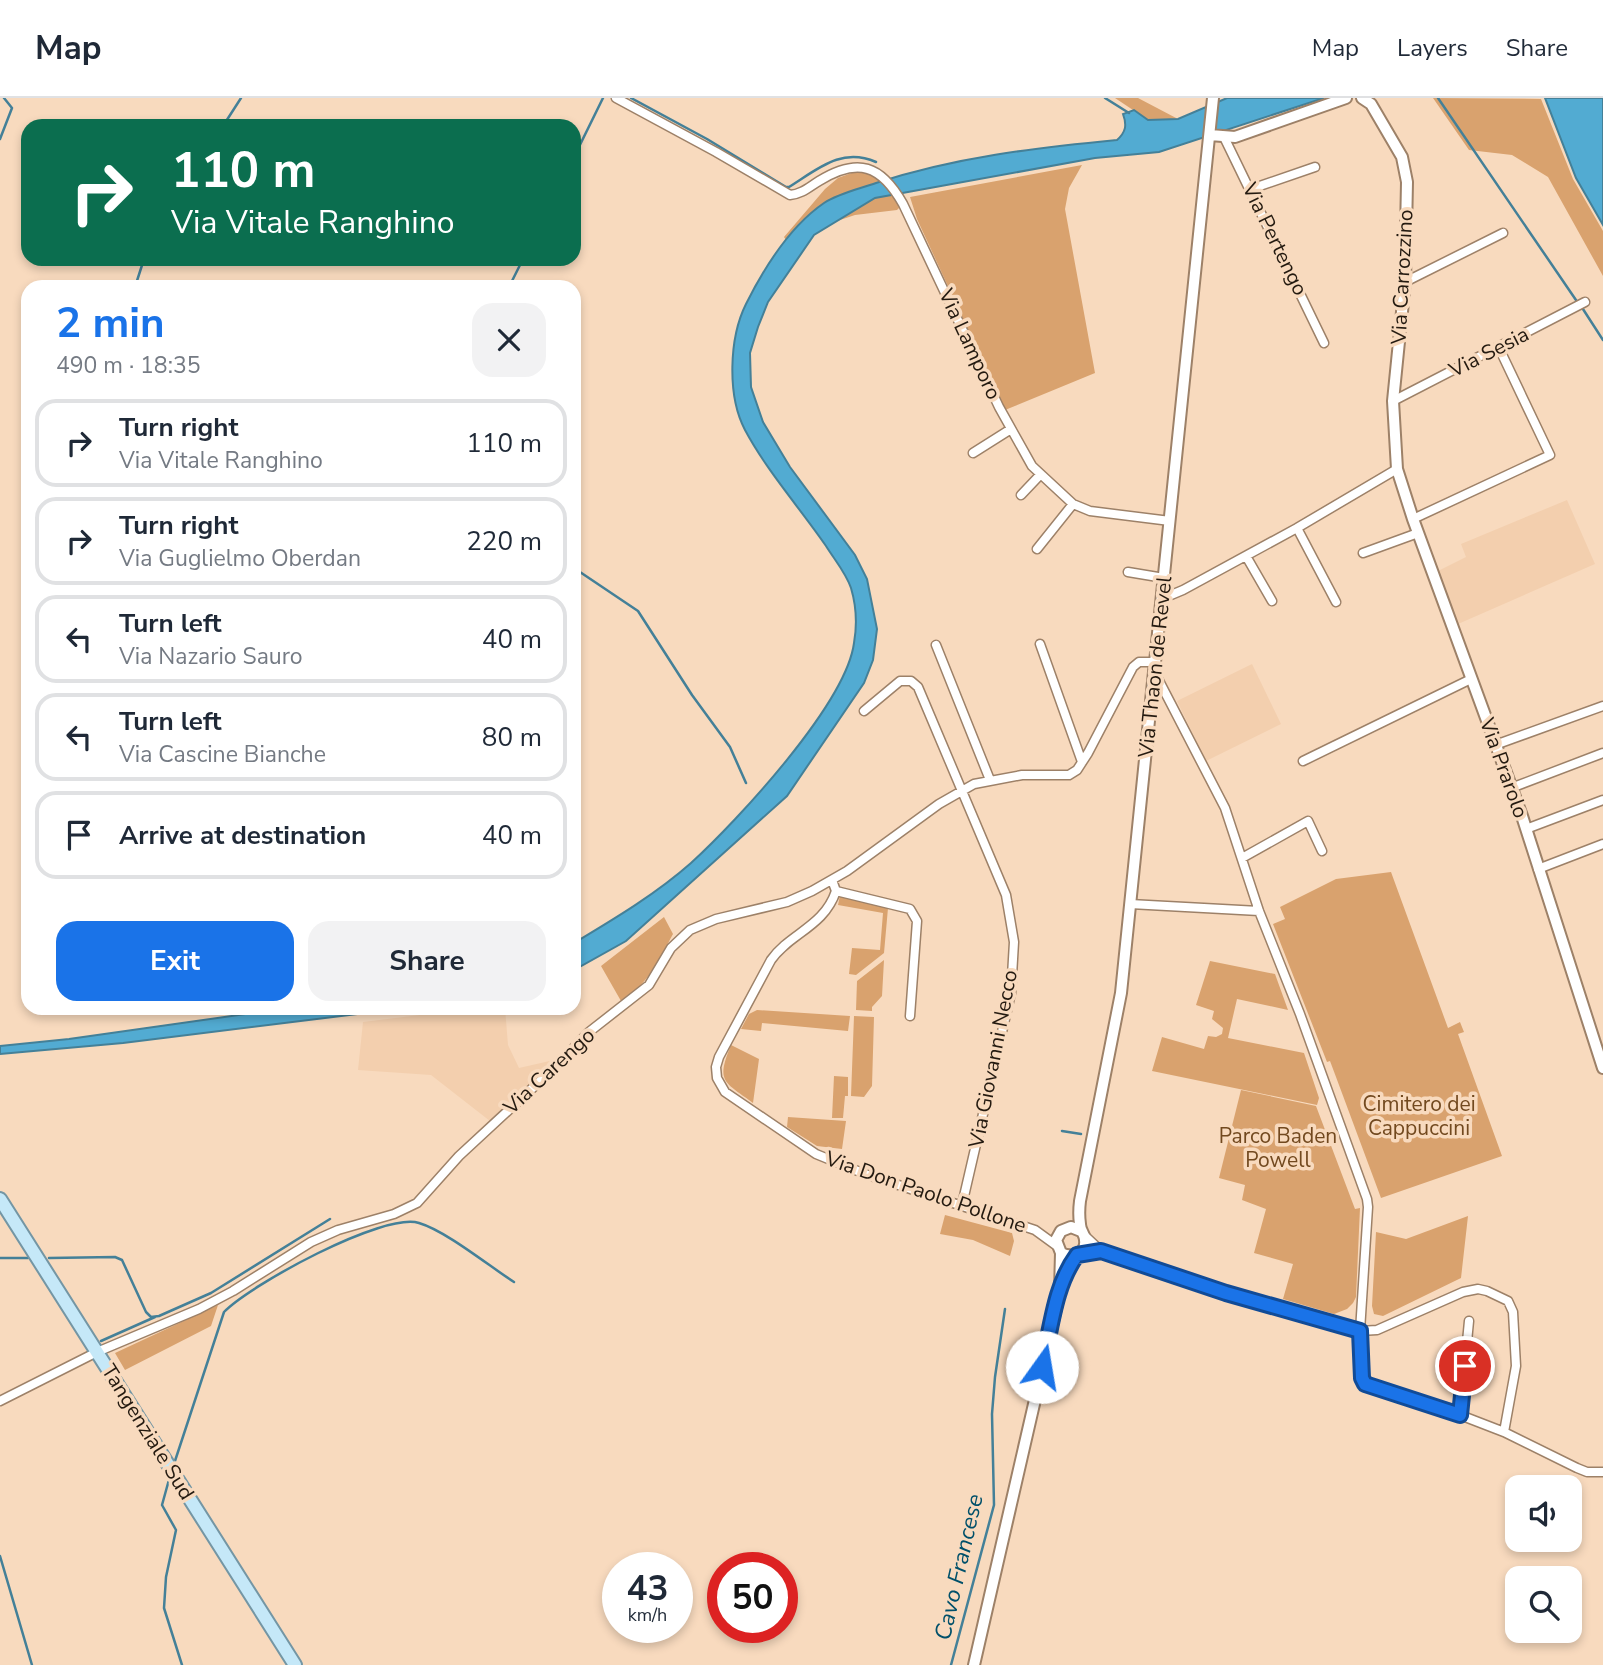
<!DOCTYPE html>
<meta charset="utf-8">
<style>
body{margin:0;font-family:"Nunito Sans",sans-serif;background:#f2f2f3;color:#1f2937;height:100vh;display:flex;flex-direction:column;font-size:26px;white-space:nowrap}
*{box-sizing:border-box;margin:0}
p{font-size:23px;color:#747a83}
.icon{flex:none;width:38px;height:38px;fill:none;stroke:currentColor;stroke-width:2;stroke-linecap:round;stroke-linejoin:round}
.map{position:relative;flex:1;overflow:hidden}
.drawer{position:absolute;left:21px;top:182px;width:560px;height:735px;display:flex;flex-direction:column;background:#fff;border-radius:21px;box-shadow:0 4px 10px #0003}
.drawer>*{flex:none}
.banner{position:absolute;left:21px;top:21px;width:560px;height:147px;border-radius:21px;box-shadow:0 4px 10px #0003;background:#0b6e4f;color:#fff;overflow:hidden}
.fabs{position:absolute;left:1505px;top:1377px;display:grid;gap:14px}
.fabs a{display:grid;place-items:center;width:77px;height:77px;border-radius:14px;background:#fff;box-shadow:0 4px 10px #0003;font-size:35px}
.speed{position:absolute;left:602px;top:1454px;display:flex;gap:14px;font-size:35px;font-weight:700;text-align:center}
.speed>*{display:grid;place-content:center;width:91px;height:91px;border-radius:50%;background:#fff;box-shadow:0 4px 10px #0003;line-height:1}
.speed small{font-size:18px;font-weight:400}
.speed .limit{border:10px solid #d22;background:#fff;color:#111}
.pin{position:absolute;display:grid;place-items:center;width:60px;height:60px;color:#fff;margin:-30px;border:4px solid #fff;border-radius:50%;box-shadow:0 2px 7px #0007}
.me{position:absolute;width:77px;margin:-38px;rotate:13deg;stroke-linejoin:round;filter:drop-shadow(0 0 5px #0008)}
.turn{display:flex;align-items:center;gap:24px;height:147px;padding:0 35px;font-size:32px}
.turn .icon{width:91px;height:91px;stroke-width:2.5}
.turn b{display:block;font-size:49px;line-height:60px}
.round{display:grid;place-items:center;flex:none;width:74px;height:74px;border-radius:21px;background:#f2f2f3}
.head{display:flex;align-items:center;justify-content:space-between;height:119px;padding:0 35px}
h1{font-size:42px;font-weight:700;line-height:52px;color:#1a73e8}
.button{display:flex;gap:14px;margin-top:auto;padding:14px 35px}
.button a{flex:1;height:80px;border-radius:21px;background:#1a73e8;color:#fff;font-size:28px;font-weight:700;line-height:80px;text-align:center}
.button a+a{background:#f2f2f3;color:#1f2937}
ul{padding:0;list-style:none}
li{display:flex;align-items:center;gap:21px;height:88px;margin:0 14px 10px;padding:0 21px;border:4px solid #e0e1e3;border-radius:21px}
li div{flex:1}
li b{display:block;font-size:26px}
li em{font-style:normal}
header{display:flex;align-items:center;gap:42px;box-sizing:border-box;height:98px;padding:0 35px;background:#fff;border-bottom:2px solid #e0e1e3}
header strong{font-size:33px}
nav{display:flex;gap:38px;margin-inline-start:auto;font-size:24px}
.map>svg:first-child{display:block}
</style>
<header>
<strong>Map</strong>
<nav><a>Map</a><a>Layers</a><a>Share</a></nav>
</header>
<div class="map">
<svg width="1603" height="1567" viewBox="0 0 1603 1567">
<rect width="100%" height="100%" fill="#f8dabe"/>
<path fill="#f3cfae" d="M1567,402L1595,466L1458,526L1438,473L1466,459L1461,446Z
M1252,566L1281,626L1206,663L1177,603Z
M476,910H505L508,947L519,970L554,962L555,964L490,1023L431,977L358,972L363,924Z"/>
<path fill="#d9a26e" d="M1115,0H1138L1178,21L1148,22Z
M1433,0L1541,1L1573,81L1603,133V178L1548,79L1512,57L1469,52Z
M1082,67L1069,90L1065,111L1095,275L1005,312L917,121L910,99Z
M857,73L869,74L881,84C833,99 821,105 786,142L784,139L825,91L838,80Z
M894,97L900,109L897,112L855,117L837,123L875,100Z
M1391,774L1448,930L1460,924L1464,934L1458,936L1502,1058L1381,1100L1336,979L1330,963L1327,964L1273,826L1285,821L1280,809L1336,781Z
M840,797L888,810L884,855L856,877L849,876L852,850L880,852L883,815L838,807Z
M664,819L673,836C659,862 647,888 621,903L601,868Z
M884,862L882,898L872,909V913L856,912L857,883Z
M1210,863L1275,876L1288,912L1237,901L1228,940L1304,955L1319,1000L1317,1007L1152,973L1162,939L1204,951L1208,938L1216,939L1222,936L1223,930L1212,921L1214,913L1196,907Z
M757,912L850,918L848,933L762,925L761,933L741,931L749,916Z
M854,918L874,919L872,988L864,999L851,998Z
M731,947L759,961L753,1005C723,983 716,984 731,947Z
M834,978L848,979V998H845L843,1020H832Z
M1241,992L1316,1008L1355,1111L1360,1110L1356,1199L1353,1205L1347,1211L1334,1216L1283,1201L1293,1166L1254,1155L1266,1111L1242,1102L1245,1087L1219,1080Z
M788,1019L846,1023L842,1051L817,1048L787,1029Z
M945,1117L1012,1135L1014,1143L1010,1158L973,1142L940,1136Z
M1468,1118L1461,1180L1383,1218L1374,1216L1372,1208L1376,1134L1406,1141Z
M218,1207L211,1228L125,1272L115,1255Z"/>
<path fill="#52abd2" stroke="#448098" stroke-width="2" d="M1227,0H1324L1159,54L1095,60L875,100L814,137L768,204L758,229L750,255L751,289L763,324L790,369L855,457L867,481L877,531L873,562L864,585L787,698L626,843L574,872V845C614,821 656,796 691,765C737,723 846,606 854,545C857,528 856,507 851,490C846,475 834,461 826,448C799,409 767,373 745,332C727,298 729,240 746,206C764,170 789,129 824,105C839,95 859,91 876,85C956,59 1034,50 1117,42C1126,34 1127,27 1123,16L1134,12L1148,22L1178,21Z
M1545,0H1603V127L1576,80Z
M288,910H406L123,945L0,956V948L69,941Z"/>
<g fill="none" stroke-linecap="round" stroke-linejoin="round">
<path stroke="#448098" stroke-width="2.5" d="M631,0L707,41L786,89H789C818,71 841,49 876,64
M1105,0L1129,15
M1438,0L1578,205
M223,28L241,0
M0,41L12,10L4,0
M574,59L603,0
M135,189L144,161
M509,189L523,161
M1581,208L1603,242
M574,470L638,513L692,597L730,649L746,685
M1062,1033L1081,1036
M0,1160H28
M49,1160L115,1159L122,1162L146,1214L151,1219L159,1218L211,1195L330,1121
M101,1243L155,1219
M22,1296L93,1260
M173,1369L224,1214C250,1187 383,1114 419,1125C446,1133 489,1168 514,1184
M170,1378L162,1407L176,1432L166,1479L164,1510L182,1567
M0,1458L32,1567
M951,1567L994,1407L992,1316L995,1279L1005,1211"/>
<defs>
<path id="street" d="M616,0L716,54L790,97C802,96 809,89 819,83C858,59 881,67 903,106L999,309L1032,368L1073,406L1090,413L1170,423
M1224,39L1324,245
M1251,91L1315,69
M1405,184L1503,135
M1393,303L1585,204
M973,355L1011,331
M1021,397L1040,377
M1413,421L1550,357L1499,250
M1297,430L1336,504
M1037,451L1073,406
M1363,455L1418,435
M1246,458L1272,503
M1128,474L1164,480
M1163,496L1171,497L1183,492L1297,430L1397,371
M1040,546L1082,664
M936,547L990,682
M1155,575L1225,710L1259,813L1300,916L1367,1101L1368,1109L1360,1233L1362,1280L1365,1286L1460,1317L1504,1334L1577,1370L1587,1374H1603
M864,613L900,583H911L918,589L1006,797L1014,844L1011,895L962,1107
M1495,647L1603,608
M1303,663L1471,581
M1511,690L1603,655
M1526,731L1603,702
M1242,760L1308,723L1322,753
M1538,771L1603,746
M832,782L836,793C824,829 790,835 771,862L719,959L716,969L717,980L725,994L816,1056L865,1076L1035,1132L1057,1148
M836,793L910,811L917,823L910,918
M1130,806L1259,813
M1084,1137L1101,1153L1108,1156L1223,1194L1360,1233L1377,1232L1463,1194L1478,1191L1487,1193L1508,1203L1513,1214L1516,1268L1504,1334
M0,1303L97,1254L199,1211L233,1193L311,1144L338,1132L394,1116L417,1105L459,1058L552,972L589,934L649,887L671,850L690,832L716,821L787,804L812,793L847,773L939,706L974,686L1022,677H1069L1077,672L1088,655L1133,569L1139,564H1156
M1460,1317L1469,1223"/>
<path id="secondary" d="M1362,0L1371,6L1402,59L1407,84L1405,184L1393,303L1397,371L1413,421L1522,718L1603,970
M1210,37L1235,39L1346,0
M1081,1133L1071,1129L1061,1133L1056,1142L1061,1155C1071,1160 1087,1157 1085,1142C1085,1136 1080,1133 1080,1126C1079,1119 1079,1111 1080,1103L1121,895L1213,0
M974,1567L1060,1193L1061,1155"/>
<path id="primary" d="M0,1101L295,1567"/>
</defs>
<use href="#street" stroke="#9d8168" stroke-width="11"/>
<use href="#secondary" stroke="#9d8168" stroke-width="14"/>
<use href="#primary" stroke="#7496a4" stroke-width="16"/>
<use href="#street" stroke="#fff" stroke-width="8"/>
<use href="#secondary" stroke="#fff" stroke-width="10"/>
<use href="#primary" stroke="#c5e8f8" stroke-width="12"/>
</g>
<g fill="none" stroke-linecap="round" stroke-linejoin="round">
<defs>
<path id="route" d="M1042,1269C1051,1232 1054,1188 1077,1157L1101,1153L1226,1195L1360,1233L1362,1280L1365,1286L1460,1317L1465,1268"/>
</defs>
<use href="#route" stroke="#114b97" stroke-width="18"/>
<use href="#route" stroke="#1a73e8" stroke-width="12"/>
</g>
<g text-anchor="middle" dominant-baseline="central" stroke-width="7" stroke-linejoin="round" paint-order="stroke">
<g font-size="21" fill="#241a10" stroke="#f8dabe">
<text transform="translate(1275 141) rotate(64)">Via Pertengo</text>
<text transform="translate(1402 179) rotate(-87)">Via Carrozzino</text>
<text transform="translate(970 246) rotate(65)">Via Lamporo</text>
<text transform="translate(1489 254) rotate(-27)">Via Sesia</text>
<text transform="translate(1155 569) rotate(-84)">Via Thaon de Revel</text>
<text transform="translate(1504 670) rotate(70)">Via Prarolo</text>
<text transform="translate(993 961) rotate(-79)">Via Giovanni Necco</text>
<text transform="translate(549 973) rotate(-43)">Via Carengo</text>
<text transform="translate(926 1094) rotate(19)">Via Don Paolo Pollone</text>
<text transform="translate(148 1334) rotate(58)">Tangenziale Sud</text>
</g>
<g font-size="21" fill="#72491f" stroke="#f8dabe">
<text x="1419" y="1006">Cimitero dei<tspan x="1419" dy="24">Cappuccini</tspan></text>
<text x="1278" y="1038">Parco Baden<tspan x="1278" dy="24">Powell</tspan></text>
</g>
<g font-size="23" font-style="italic" fill="#01506a" stroke="#f8dabe">
<text transform="translate(959 1469) rotate(-77)">Cavo Francese</text>
</g>
</g>
</svg>
<div class="fabs">
<a><svg class="icon" aria-label="sound" viewBox="0 0 24 24"><path d="M4 9h4l5-4v14l-5-4H4zM17 9q2 3 0 6"/></svg></a>
<a><svg class="icon" aria-label="search" viewBox="0 0 24 24"><circle cx="10" cy="10" r="6"/><path d="M15 15l6 6"/></svg></a>
</div>
<div class="speed"><div>43<small>km/h</small></div><div class="limit">50</div></div>
<div class="pin" style="left:1465px;top:1268px;background:#d93025"><svg class="icon" aria-label="arrive" viewBox="0 0 24 24"><path d="M6 21V4h12l-3 4 3 4H6"/></svg></div>
<svg class="me" style="left:1042px;top:1269px" viewBox="-20 -20 40 40"><circle r="19" fill="#fff"/><path d="M0-13L10 11 0 6-10 11z" fill="#1a73e8"/></svg>
<div class="banner">
<div class="turn"><svg class="icon" aria-label="right" viewBox="0 0 24 24"><path d="M7 20v-9h11M14 6l5 5-5 5"/></svg><div><b>110 m</b>Via Vitale Ranghino</div></div>
</div>
<section class="drawer">
<div class="head"><div><h1>2 min</h1><p>490 m · 18:35</p></div><a class="round"><svg class="icon" aria-label="close" viewBox="0 0 24 24"><path d="M6 6l12 12M18 6L6 18"/></svg></a></div>
<ul>
<li><svg class="icon" aria-label="right" viewBox="0 0 24 24"><path d="M7 20v-9h11M14 6l5 5-5 5"/></svg><div><b>Turn right</b><p>Via Vitale Ranghino</p></div><em>110 m</em></li>
<li><svg class="icon" aria-label="right" viewBox="0 0 24 24"><path d="M7 20v-9h11M14 6l5 5-5 5"/></svg><div><b>Turn right</b><p>Via Guglielmo Oberdan</p></div><em>220 m</em></li>
<li><svg class="icon" aria-label="left" viewBox="0 0 24 24"><path d="M17 20v-9H6M10 6l-5 5 5 5"/></svg><div><b>Turn left</b><p>Via Nazario Sauro</p></div><em>40 m</em></li>
<li><svg class="icon" aria-label="left" viewBox="0 0 24 24"><path d="M17 20v-9H6M10 6l-5 5 5 5"/></svg><div><b>Turn left</b><p>Via Cascine Bianche</p></div><em>80 m</em></li>
<li><svg class="icon" aria-label="arrive" viewBox="0 0 24 24"><path d="M6 21V4h12l-3 4 3 4H6"/></svg><div><b>Arrive at destination</b></div><em>40 m</em></li>
</ul>
<div class="button"><a>Exit</a><a>Share</a></div>
</section>
</div>
